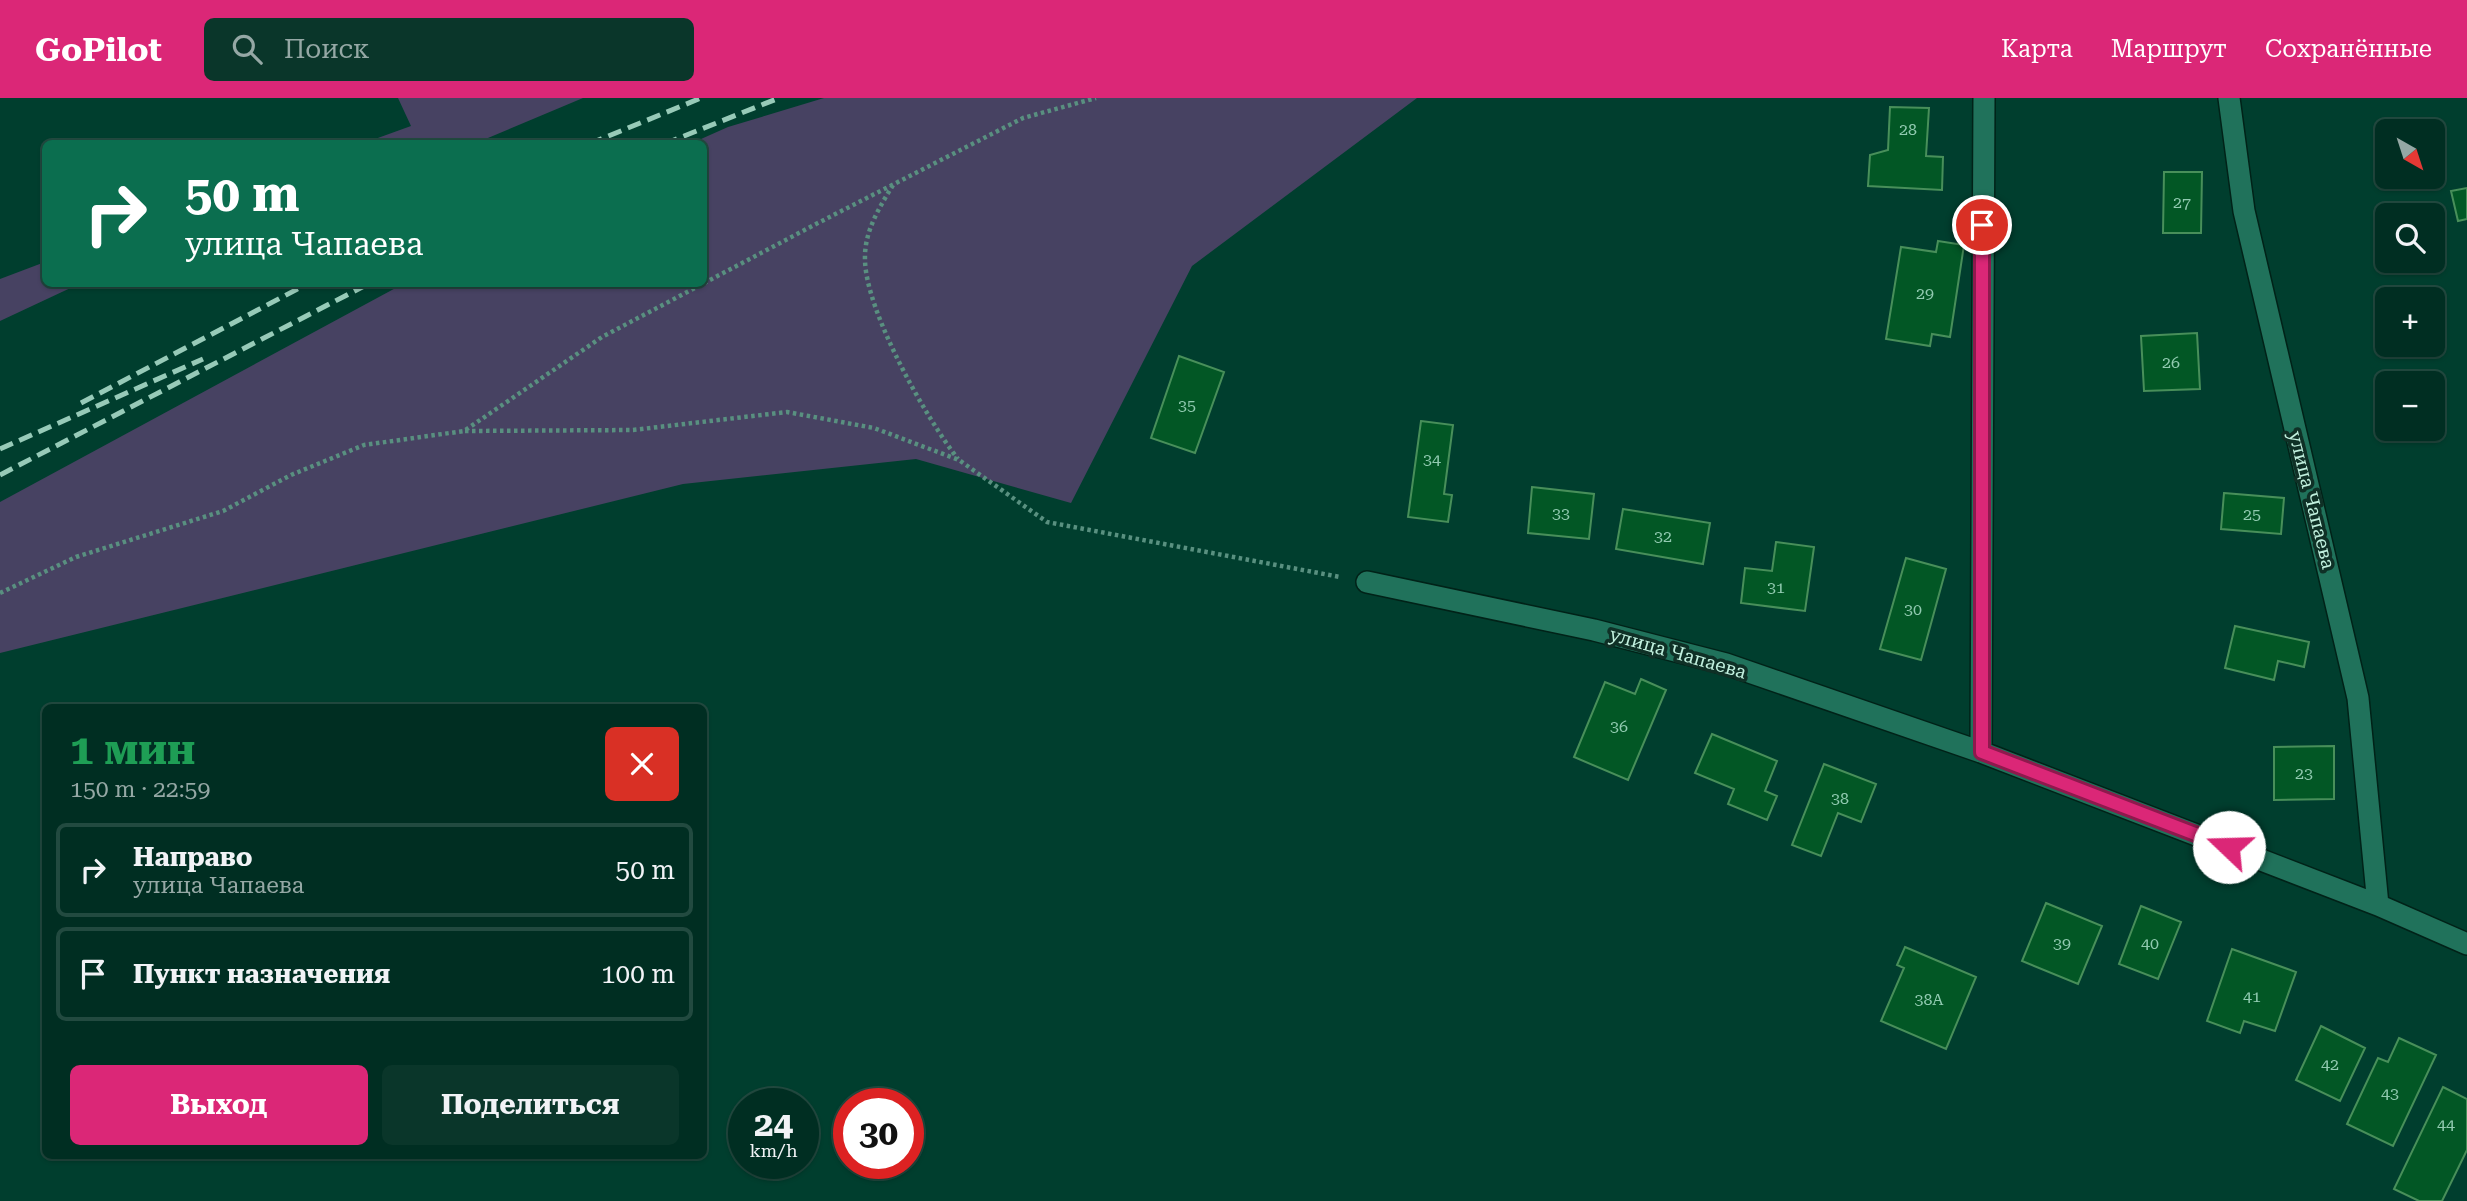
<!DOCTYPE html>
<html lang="ru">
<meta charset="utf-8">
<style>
body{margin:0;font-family:"Roboto Serif",serif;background:#0a362a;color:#f1f3f6;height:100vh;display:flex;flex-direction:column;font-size:26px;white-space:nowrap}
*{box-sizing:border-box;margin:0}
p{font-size:23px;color:#95a8a5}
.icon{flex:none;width:38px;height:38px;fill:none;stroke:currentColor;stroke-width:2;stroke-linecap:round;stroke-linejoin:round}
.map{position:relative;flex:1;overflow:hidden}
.panel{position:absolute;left:42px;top:606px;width:665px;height:455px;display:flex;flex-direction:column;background:#002e22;border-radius:10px;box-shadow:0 2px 5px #0004,0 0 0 2px #224a40}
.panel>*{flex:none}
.top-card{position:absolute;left:42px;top:42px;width:665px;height:147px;border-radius:10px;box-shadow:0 2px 5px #0004,0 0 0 2px #224a40;background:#0b6e4f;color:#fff;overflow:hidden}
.needle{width:46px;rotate:141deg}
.controls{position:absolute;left:2375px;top:21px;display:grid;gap:14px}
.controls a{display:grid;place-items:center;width:70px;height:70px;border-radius:10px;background:#002e22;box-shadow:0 2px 5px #0004,0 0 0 2px #224a40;font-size:35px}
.speed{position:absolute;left:728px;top:990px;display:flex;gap:14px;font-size:35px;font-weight:700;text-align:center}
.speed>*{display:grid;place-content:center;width:91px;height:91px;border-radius:50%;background:#002e22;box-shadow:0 2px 5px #0004,0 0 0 2px #224a40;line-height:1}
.speed small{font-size:18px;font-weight:400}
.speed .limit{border:10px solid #d22;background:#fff;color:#111}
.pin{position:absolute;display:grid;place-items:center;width:60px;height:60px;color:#fff;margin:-30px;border:4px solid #fff;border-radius:50%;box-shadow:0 2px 7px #0007}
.me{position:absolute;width:77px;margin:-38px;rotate:291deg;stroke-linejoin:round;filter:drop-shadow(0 0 5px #0008)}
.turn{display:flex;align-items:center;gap:24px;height:147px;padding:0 28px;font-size:32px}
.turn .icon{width:91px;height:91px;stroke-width:2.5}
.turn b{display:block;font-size:49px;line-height:60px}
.round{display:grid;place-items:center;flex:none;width:74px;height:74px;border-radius:10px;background:#0a362a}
.headline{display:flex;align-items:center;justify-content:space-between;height:119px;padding:0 28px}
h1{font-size:42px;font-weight:700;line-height:52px;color:#1e9e55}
.button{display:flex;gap:14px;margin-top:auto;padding:14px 28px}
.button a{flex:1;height:80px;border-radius:10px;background:#db2777;color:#fff;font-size:28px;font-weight:700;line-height:80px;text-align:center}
.button a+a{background:#0a362a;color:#f1f3f6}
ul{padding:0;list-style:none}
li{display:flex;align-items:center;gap:21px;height:94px;margin:0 14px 10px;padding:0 14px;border:4px solid #224a40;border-radius:10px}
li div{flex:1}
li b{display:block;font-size:26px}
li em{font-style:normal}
header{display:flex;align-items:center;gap:42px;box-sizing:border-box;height:98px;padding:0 35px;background:#db2777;color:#fff}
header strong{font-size:33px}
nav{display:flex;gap:38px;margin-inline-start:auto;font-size:24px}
.search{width:490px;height:63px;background:#0a362a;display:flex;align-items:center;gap:18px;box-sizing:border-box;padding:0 24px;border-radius:10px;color:#95a8a5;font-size:26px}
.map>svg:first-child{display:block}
</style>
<header>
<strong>GoPilot</strong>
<div class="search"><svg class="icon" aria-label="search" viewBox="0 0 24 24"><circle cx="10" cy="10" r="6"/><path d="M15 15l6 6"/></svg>Поиск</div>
<nav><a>Карта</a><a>Маршрут</a><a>Сохранённые</a></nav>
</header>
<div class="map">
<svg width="2467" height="1103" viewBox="0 0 2467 1103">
<rect width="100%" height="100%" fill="#003e2e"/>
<path fill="#474262" d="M398,0H583L476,45H364L411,28Z
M824,0H1417L1192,168L1071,405L916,361L683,386L0,555V404L403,186H704V46L692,45L728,29Z
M45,164L46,186H79L0,223V181Z"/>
<path fill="#025725" stroke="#488f5a" stroke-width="2" d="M1890,9L1929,10L1926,58L1943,59L1942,92L1868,88L1870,57L1888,52Z
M2164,74H2202L2201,135H2163Z
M2467,90V121L2458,123L2451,93Z
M1938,143L1964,147L1950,239L1932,236L1930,248L1886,241L1901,149L1936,154Z
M2197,235L2200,291L2144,293L2141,238Z
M1179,258L1224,274L1195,355L1151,340Z
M1421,323L1453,327L1444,396L1452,397L1448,424L1408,419Z
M1532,389L1594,396L1589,441L1528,435Z
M2224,395L2284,400L2281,436L2221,431Z
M1623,411L1710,425L1703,466L1616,451Z
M1776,444L1814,449L1805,513L1741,505L1745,470L1772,473Z
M1906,460L1946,471L1921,562L1880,551Z
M2235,528L2309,544L2304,569L2278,563L2274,582L2225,570Z
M1641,581L1666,592L1628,682L1574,659L1605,584L1635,596Z
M1712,636L1777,663L1765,693L1777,698L1767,722L1728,706L1734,691L1695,675Z
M2334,648V701L2274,702V649Z
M1824,666L1876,686L1861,724L1838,715L1821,758L1792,747Z
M2046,805L2102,828L2078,886L2022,863Z
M2141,808L2181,824L2158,881L2119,866Z
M1905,849L1976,879L1946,951L1881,923L1904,870L1897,867Z
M2232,851L2296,874L2275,933L2244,923L2240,935L2207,923Z
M2321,928L2365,950L2340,1003L2296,982Z
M2399,940L2436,957L2393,1048L2347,1026L2378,960L2388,964Z
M2443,989L2467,1001V1052L2442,1103H2419L2394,1091Z"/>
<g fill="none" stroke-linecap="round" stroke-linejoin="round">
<defs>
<path id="street" d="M2229,0L2244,113L2358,600L2378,807
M1367,484L1594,532L1726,566L1981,654L2378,807L2467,846
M1981,654L1984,0"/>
</defs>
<use href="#street" stroke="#012218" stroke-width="24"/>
<path stroke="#599080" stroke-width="4.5" stroke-dasharray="3.5 3.5" stroke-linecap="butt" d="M893,87C879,110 864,134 865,162C866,214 926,320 958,361
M465,333L633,332L787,314L874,330L959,362L1047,424L1340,479
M0,495L76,459L223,413L291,377L364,347L464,333L602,239L816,126L1023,20L1096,0"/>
<use href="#street" stroke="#20725b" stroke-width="21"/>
<path stroke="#97cab8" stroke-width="5" stroke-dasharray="14 7" stroke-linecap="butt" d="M589,46L701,0
M664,46L779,0
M81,305L307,186
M0,351L203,261
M0,377L368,186"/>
</g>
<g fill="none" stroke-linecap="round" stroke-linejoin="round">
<defs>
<path id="route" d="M1982,127V654L2229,749"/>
</defs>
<use href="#route" stroke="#8e194d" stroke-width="18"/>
<use href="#route" stroke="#db2777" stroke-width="12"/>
</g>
<g text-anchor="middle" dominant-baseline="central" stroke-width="7" stroke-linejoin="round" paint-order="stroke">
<g font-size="16" fill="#91cab0">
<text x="1908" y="31">28</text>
<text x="2182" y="104">27</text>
<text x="1925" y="195">29</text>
<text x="2171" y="264">26</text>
<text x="1187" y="307">35</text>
<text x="1432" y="361">34</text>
<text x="1561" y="415">33</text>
<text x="2252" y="416">25</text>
<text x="1663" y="438">32</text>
<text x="1776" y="489">31</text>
<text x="1913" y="511">30</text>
<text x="1619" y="628">36</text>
<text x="2304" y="675">23</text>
<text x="1840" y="700">38</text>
<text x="2062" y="845">39</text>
<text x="2150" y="845">40</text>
<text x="2252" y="898">41</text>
<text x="1929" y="901">38А</text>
<text x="2330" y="966">42</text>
<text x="2390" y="995">43</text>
<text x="2446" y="1026">44</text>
</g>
<g font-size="19" fill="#c1f0de" stroke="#0f3026">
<text transform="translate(2312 402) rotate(76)">улица Чапаева</text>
<text transform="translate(1678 555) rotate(16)">улица Чапаева</text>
</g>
</g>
</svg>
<div class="controls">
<a><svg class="needle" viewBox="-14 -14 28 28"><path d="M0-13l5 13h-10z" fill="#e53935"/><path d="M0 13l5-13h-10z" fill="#95a8a5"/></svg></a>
<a><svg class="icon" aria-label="search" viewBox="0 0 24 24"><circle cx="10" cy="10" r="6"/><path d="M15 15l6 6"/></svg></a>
<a>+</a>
<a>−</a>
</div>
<div class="speed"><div>24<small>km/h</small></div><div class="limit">30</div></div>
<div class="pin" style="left:1982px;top:127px;background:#d93025"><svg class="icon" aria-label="arrive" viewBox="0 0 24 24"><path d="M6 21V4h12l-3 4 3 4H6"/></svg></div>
<svg class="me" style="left:2229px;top:749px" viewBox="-20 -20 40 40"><circle r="19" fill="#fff"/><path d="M0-13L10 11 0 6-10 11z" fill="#db2777"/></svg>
<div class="top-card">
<div class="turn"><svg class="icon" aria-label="right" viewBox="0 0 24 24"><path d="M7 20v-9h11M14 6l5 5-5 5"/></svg><div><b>50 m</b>улица Чапаева</div></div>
</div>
<section class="panel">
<div class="headline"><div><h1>1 мин</h1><p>150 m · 22:59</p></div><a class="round" style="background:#d93025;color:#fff"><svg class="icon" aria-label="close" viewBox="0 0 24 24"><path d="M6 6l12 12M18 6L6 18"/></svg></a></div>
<ul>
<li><svg class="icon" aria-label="right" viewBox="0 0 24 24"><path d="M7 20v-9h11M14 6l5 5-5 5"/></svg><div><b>Направо</b><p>улица Чапаева</p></div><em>50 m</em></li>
<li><svg class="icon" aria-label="arrive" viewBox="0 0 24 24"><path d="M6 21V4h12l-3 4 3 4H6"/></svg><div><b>Пункт назначения</b></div><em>100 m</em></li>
</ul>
<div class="button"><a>Выход</a><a>Поделиться</a></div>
</section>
</div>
